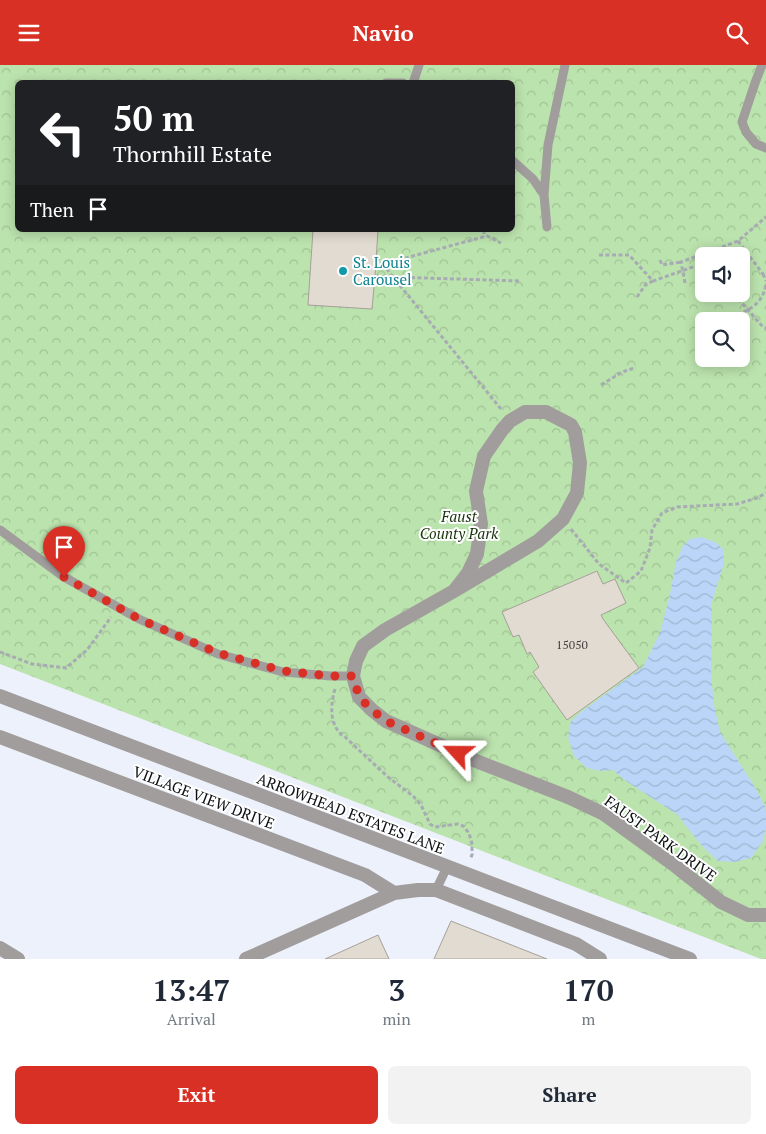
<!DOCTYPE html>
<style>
body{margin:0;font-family:"PT Serif",serif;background:#f2f2f3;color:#1f2937;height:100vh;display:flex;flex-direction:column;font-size:19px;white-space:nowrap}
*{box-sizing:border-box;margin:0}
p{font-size:16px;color:#747a83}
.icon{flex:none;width:28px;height:28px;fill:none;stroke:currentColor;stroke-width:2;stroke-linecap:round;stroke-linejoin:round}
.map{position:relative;height:894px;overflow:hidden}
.panel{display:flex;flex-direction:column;background:#fff;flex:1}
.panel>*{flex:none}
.guide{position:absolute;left:15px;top:15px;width:500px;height:152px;border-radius:8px;box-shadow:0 2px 12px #0003;background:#202124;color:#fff;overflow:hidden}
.tools{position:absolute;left:695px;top:182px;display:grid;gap:10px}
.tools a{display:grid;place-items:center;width:55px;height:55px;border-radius:8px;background:#fff;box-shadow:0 2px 12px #0003;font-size:25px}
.pin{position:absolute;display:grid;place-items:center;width:42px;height:42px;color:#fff;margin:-51px -21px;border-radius:50% 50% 50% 0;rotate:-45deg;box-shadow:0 0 5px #0007}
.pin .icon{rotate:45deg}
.me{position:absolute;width:55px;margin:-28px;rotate:294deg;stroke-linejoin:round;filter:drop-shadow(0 0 4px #0008)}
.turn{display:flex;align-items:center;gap:18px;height:105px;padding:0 15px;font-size:22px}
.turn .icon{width:65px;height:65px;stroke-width:2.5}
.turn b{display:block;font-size:35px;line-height:42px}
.then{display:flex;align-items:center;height:48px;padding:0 15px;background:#0003;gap:10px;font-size:19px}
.eta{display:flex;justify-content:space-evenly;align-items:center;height:85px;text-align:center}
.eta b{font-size:30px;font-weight:600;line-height:35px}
.cta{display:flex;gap:10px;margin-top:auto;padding:10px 15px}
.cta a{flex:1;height:58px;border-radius:8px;background:#d93025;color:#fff;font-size:20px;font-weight:600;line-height:58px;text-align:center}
.cta a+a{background:#f2f2f3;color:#1f2937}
header{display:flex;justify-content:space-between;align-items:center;height:65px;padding:0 15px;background:#d93025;color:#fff;font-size:22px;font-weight:600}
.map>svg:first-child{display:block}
</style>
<header><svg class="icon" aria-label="menu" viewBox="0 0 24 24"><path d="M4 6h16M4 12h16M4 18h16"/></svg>Navio<svg class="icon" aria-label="search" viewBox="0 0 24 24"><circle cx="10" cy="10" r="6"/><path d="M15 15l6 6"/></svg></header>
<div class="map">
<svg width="766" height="894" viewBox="0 0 766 894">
<defs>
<pattern id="park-crowns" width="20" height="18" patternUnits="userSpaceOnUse" patternTransform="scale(1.25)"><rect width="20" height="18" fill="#bbe3ad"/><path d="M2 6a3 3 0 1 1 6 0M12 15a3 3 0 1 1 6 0" fill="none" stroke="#a0c294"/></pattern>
<pattern id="water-waves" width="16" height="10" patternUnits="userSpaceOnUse" patternTransform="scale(1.25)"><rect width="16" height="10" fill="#bad5f7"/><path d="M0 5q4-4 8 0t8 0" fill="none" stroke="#9fb6d3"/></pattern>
</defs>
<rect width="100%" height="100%" fill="#edf1fb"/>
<path fill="url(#park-crowns)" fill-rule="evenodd" d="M0,0H766V894H761L0,599ZM18,18H512V165H18ZM704,191H741V229H704ZM704,256H741V294H704Z"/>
<path fill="#bbe3ad" d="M418,193L420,209L406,208L405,196Z
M404,230L412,242L406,254L398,264L390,255L397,244Z"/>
<path fill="url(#water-waves)" d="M701,472L715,477L723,484L724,498L712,537L711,609L714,640L720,667L753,719L765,741L766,748V764L763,776L751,793L735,797L718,796L704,783L686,761L678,750L626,716L613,705L600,706L587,703L574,691L568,672L571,656L581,647L643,602L660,568L670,529L676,497L683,481L690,474Z"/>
<path fill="#e2dbd2" stroke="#a6a098" d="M313,165H378L375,211L372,244L308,240Z
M597,506L603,519L615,514L626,538L601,550L603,554L639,603L567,655L533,607L539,602L530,587L527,589L519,570L513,572L502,547Z
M451,856L547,894H434Z
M378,870L389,894H325Z"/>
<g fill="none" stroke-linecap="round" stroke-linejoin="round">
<path stroke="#a7abb3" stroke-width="3" stroke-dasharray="4 2.5" stroke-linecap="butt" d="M484,165V172
M738,176L763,209L766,206
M599,190H629L653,216L704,198
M660,195L662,200L681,197
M376,202L383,199L377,193
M763,209L766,216
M375,211L392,212
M393,212L383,199L487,171L501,178
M685,218L681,197L738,176L766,152
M734,229L763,262L766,263
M637,232L646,219L653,216
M719,256C740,248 762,245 766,219
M601,320C613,313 622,305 636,303
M501,344L393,212L520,216
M571,464L599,499L626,518L641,506L650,483L652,465L662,448L677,442L737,439L757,433L766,428
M0,587L32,599L66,603L87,585L111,552
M335,624C330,641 329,662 345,672L388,712L413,731L421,740L430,759L435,762L458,759L463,761L469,768L472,779V790L470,794"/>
<path stroke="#a29d9d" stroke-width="9" d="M762,0L755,18L742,57L746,67L756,79L766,83
M386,18H403
M413,18L419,0
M512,95L533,114L544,130
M547,162L544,130L548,80L565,0
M0,465L64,512L139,554L218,589L283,607L331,611H353
M436,825L447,802"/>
<path stroke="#a29d9d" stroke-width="14" d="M454,526L468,508L477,489L481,459L476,426L484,391L502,365L510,356L525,347H546L571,360L575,367L580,398L577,428L563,454L538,476L454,526L385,565L363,581L356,596L353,611L359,632L372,645L386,656L476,696L568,732L604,749L673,799L721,837L748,850H766
M0,631L690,894
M0,672L365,810L394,828
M0,883L18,894
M246,894L394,828L418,825H436L576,879L600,894"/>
</g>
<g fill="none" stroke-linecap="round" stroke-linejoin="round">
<path stroke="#d93025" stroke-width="9" stroke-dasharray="0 16.2" d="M64,512L139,554L218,588L284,606L331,611H353L359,632L372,645L386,656L458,688"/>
</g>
<circle fill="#0f9aa8" stroke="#fff" stroke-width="2" cx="343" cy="206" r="5"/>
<g text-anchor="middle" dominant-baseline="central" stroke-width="4" stroke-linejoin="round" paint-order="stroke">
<g font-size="12" fill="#424141">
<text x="572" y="579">15050</text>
</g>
<g font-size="15" fill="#0d838f" stroke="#fff" text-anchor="start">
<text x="353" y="197">St. Louis<tspan x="353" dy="17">Carousel</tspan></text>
</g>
<g font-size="15" font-style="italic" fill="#18340c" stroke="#fff">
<text x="459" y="451">Faust<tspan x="459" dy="17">County Park</tspan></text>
</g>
<g font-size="15" fill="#0c0e11" stroke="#fff">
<text transform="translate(204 732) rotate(21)">VILLAGE VIEW DRIVE</text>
<text transform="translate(351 748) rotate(21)">ARROWHEAD ESTATES LANE</text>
<text transform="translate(661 773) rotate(36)">FAUST PARK DRIVE</text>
</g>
</g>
</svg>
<div class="tools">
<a><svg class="icon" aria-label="sound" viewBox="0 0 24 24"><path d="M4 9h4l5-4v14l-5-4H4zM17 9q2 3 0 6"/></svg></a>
<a><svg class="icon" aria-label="search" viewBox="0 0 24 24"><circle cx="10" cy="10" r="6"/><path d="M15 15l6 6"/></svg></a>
</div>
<div class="pin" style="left:64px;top:512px;background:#d93025"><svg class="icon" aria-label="arrive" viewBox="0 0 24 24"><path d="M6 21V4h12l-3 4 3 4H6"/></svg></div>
<svg class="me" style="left:458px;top:688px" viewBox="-20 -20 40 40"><path d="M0-17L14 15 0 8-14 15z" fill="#d93025" stroke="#fff" stroke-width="4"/></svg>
<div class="guide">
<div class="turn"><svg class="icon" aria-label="left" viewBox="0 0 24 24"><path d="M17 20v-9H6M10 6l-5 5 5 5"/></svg><div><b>50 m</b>Thornhill Estate</div></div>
<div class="then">Then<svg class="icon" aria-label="arrive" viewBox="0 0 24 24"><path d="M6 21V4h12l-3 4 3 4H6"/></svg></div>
</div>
</div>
<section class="panel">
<div class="eta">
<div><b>13:47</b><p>Arrival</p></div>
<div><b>3</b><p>min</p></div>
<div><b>170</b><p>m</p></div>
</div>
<div class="cta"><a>Exit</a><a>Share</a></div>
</section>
